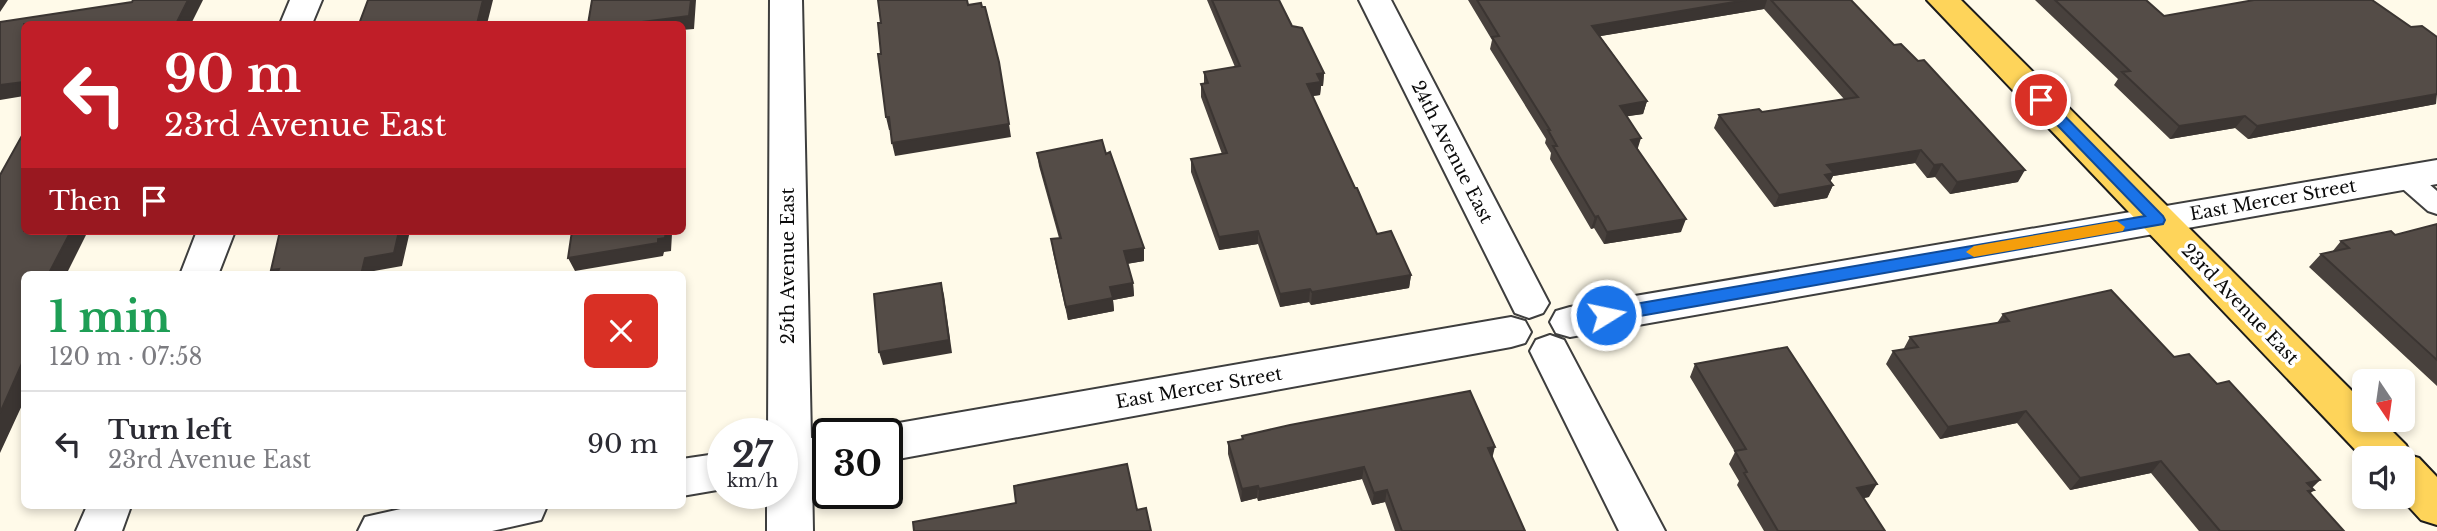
<!DOCTYPE html>
<meta charset="utf-8">
<style>
body{margin:0;font-family:"Libre Baskerville",serif;background:#f2f2f3;color:#2b2b33;height:100vh;display:flex;flex-direction:column;font-size:26px;white-space:nowrap}
*{box-sizing:border-box;margin:0}
p{font-size:23px;color:#7c7c81}
.icon{flex:none;width:38px;height:38px;fill:none;stroke:currentColor;stroke-width:2;stroke-linecap:round;stroke-linejoin:round}
.map{position:relative;flex:1;overflow:hidden}
.details{position:absolute;left:21px;top:271px;width:665px;height:238px;display:flex;flex-direction:column;background:#fff;border-radius:10px;box-shadow:0 4px 10px #0003}
.details>*{flex:none}
.hud{position:absolute;left:21px;top:21px;width:665px;height:214px;border-radius:10px;box-shadow:0 4px 10px #0003;background:#c01e28;color:#fff;overflow:hidden}
.needle{width:46px;rotate:167deg}
.tools{position:absolute;left:2352px;top:369px;display:grid;gap:14px}
.tools a{display:grid;place-items:center;width:63px;height:63px;border-radius:10px;background:#fff;box-shadow:0 4px 10px #0003;font-size:35px}
.speed{position:absolute;left:707px;top:418px;display:flex;gap:14px;font-size:35px;font-weight:700;text-align:center}
.speed>*{display:grid;place-content:center;width:91px;height:91px;border-radius:50%;background:#fff;box-shadow:0 4px 10px #0003;line-height:1}
.speed small{font-size:18px;font-weight:400}
.speed .limit{border:4px solid #111;border-radius:10px;background:#fff;color:#111}
.pin{position:absolute;display:grid;place-items:center;width:60px;height:60px;color:#fff;margin:-30px;border:4px solid #fff;border-radius:50%;box-shadow:0 2px 7px #0007}
.me{position:absolute;width:77px;margin:-38px;rotate:80deg;stroke-linejoin:round;filter:drop-shadow(0 0 5px #0008)}
.turn{display:flex;align-items:center;gap:24px;height:147px;padding:0 28px;font-size:32px}
.turn .icon{width:91px;height:91px;stroke-width:2.5}
.turn b{display:block;font-size:49px;line-height:60px}
.then{display:flex;align-items:center;height:66px;padding:0 28px;background:#0003;gap:14px;font-size:26px}
.round{display:grid;place-items:center;flex:none;width:74px;height:74px;border-radius:10px;background:#f2f2f3}
.headline{display:flex;align-items:center;justify-content:space-between;height:119px;padding:0 28px}
h1{font-size:42px;font-weight:700;line-height:52px;color:#1e9e55}
ul{padding:0;list-style:none}
li{display:flex;align-items:center;gap:21px;height:105px;padding:0 28px;border-top:2px solid #e1e1e2}
li div{flex:1}
li b{display:block;font-size:26px}
li em{font-style:normal}
.map>svg:first-child{display:block}
</style>
<div class="map">
<svg width="2437" height="531" viewBox="0 0 2437 531">
<rect width="100%" height="100%" fill="#fffae9"/>
<g fill="none" stroke-linecap="round" stroke-linejoin="round">
<defs>
<path id="lane" d="M2405,169L2414,171L2437,191V214L2428,211L2396,183L2393,177L2396,171Z"/>
<path id="street" d="M290,0H322L312,24H280Z
M770,0H802L811,438L828,435V471L812,474L813,531H767V494H782V434H768Z
M1359,0H1391L1549,303L1543,313L1529,318L1515,313Z
M2437,160V184L1570,337L1556,333L1550,322L1556,311L1570,307Z
M197,231H235L218,275H180Z
M1511,317L1525,321L1531,332L1525,343L1511,347L887,461V434H870L872,430L887,425Z
M1550,335L1564,340L1665,531H1619L1530,351L1536,340Z
M723,453V489L682,496V459Z
M87,506H131L122,531H76Z
M414,506H547L541,520L492,531H358L365,517Z"/>
<path id="primary" d="M1927,0H1961L2364,403V420H2381L2406,445L2412,456L2419,458L2437,477V525L2421,520L2400,497H2403V458L2364,459Z"/>
</defs>
<use href="#lane" stroke="#3e3e3e" stroke-width="4"/>
<use href="#street" stroke="#3e3e3e" stroke-width="4"/>
<use href="#primary" stroke="#1c1c1c" stroke-width="4"/>
<use href="#lane" fill="#fff" fill-rule="evenodd"/>
<use href="#street" fill="#fff" fill-rule="evenodd"/>
<use href="#primary" fill="#fed45a" fill-rule="evenodd"/>
</g>
<path fill="#48413d" d="M1207,0H1279L1292,26L1324,73L1323,86H1321L1320,95L1312,96L1355,188L1377,234L1411,275L1409,288L1311,305L1309,302L1280,307L1258,244L1219,250L1191,172V159L1222,154L1201,97V84H1204V72L1235,67Z
M1468,0H1851L2018,182L1950,194L1935,177L1927,178L1915,163L1833,176L1830,182L1833,185L1827,198L1774,207L1714,128L1719,115L1762,112L1844,99L1764,9L1600,36L1647,101L1643,114L1627,116L1638,149L1681,232L1604,244L1594,228L1591,229L1550,159L1551,153L1545,143L1546,139L1490,49L1492,40Z
M2035,0H2146L2164,16L2436,104L2248,139L2235,128L2170,139L2114,85L2118,79Z
M1037,153L1106,154L1144,248V261L1127,264L1133,283L1134,296L1113,300L1114,311L1068,320L1053,252L1051,239L1059,238L1039,166Z
M2437,224V386L2309,267L2321,254L2332,252L2341,241L2395,235Z
M2003,314L2174,357L2217,384L2320,480L2312,488L2314,490L2310,493L2344,531H2199L2151,473L2070,490L2017,423L1940,439L1886,364L1893,351L1903,350L1910,337L1997,323Z
M1695,364L1869,497L1863,498L1885,531H1764L1737,485L1739,481L1729,464L1735,452L1690,377Z
M1242,436L1492,459L1525,531H1395L1385,502L1372,505L1362,479L1258,501L1257,498L1241,502L1228,454V442L1242,439Z"/>
<path fill="#3b3532" d="M0,0H8L0,12Z
M188,0H203L191,24H176Z
M483,0H493L487,24H477Z
M691,0H696L694,29L682,30V24H635V23Z
M1746,0H1767L1764,9L1589,38L1592,26Z
M1324,73L1323,86H1321L1320,95L1306,97L1307,84L1317,74Z
M24,82V96L0,100V85Z
M2437,94L2436,104L2248,139L2257,126Z
M1647,101L1643,114L1616,118L1620,106Z
M2245,116L2235,128L2170,139L2179,126Z
M886,117H889L892,130H889Z
M1009,124L1011,137L895,156L892,143Z
M1641,138L1637,151L1631,140Z
M1921,150L1915,163L1833,176L1828,186L1819,188L1827,165Z
M1942,164L1935,177L1927,178L1934,165Z
M2025,170L2018,182L1950,194L1957,182Z
M1833,185L1827,198L1774,207L1779,195Z
M1598,216L1594,228L1591,229L1595,217Z
M1686,219L1681,232L1604,244L1607,232Z
M71,231H88L66,275H48Z
M399,231H410L402,266L374,271L373,275H361L365,258Z
M666,231H675L674,234H672L671,251L664,252L663,256L575,271L568,258L658,239Z
M1258,231V244L1219,250V237Z
M1144,248V261L1125,264L1124,251Z
M279,269L283,275H274L271,270Z
M1411,275L1409,288L1311,305L1312,292Z
M941,283L944,295L952,353L883,365L879,352Z
M1133,283L1134,296L1113,300L1114,311L1068,320L1066,307L1110,287Z
M1310,289L1309,302L1280,307V294Z
M24,359V401L0,453V413Z
M2026,411L2017,423L1940,439L1948,427Z
M1495,447L1492,459L1488,448Z
M2161,461L2151,473L2070,490L2080,478Z
M1364,467L1362,479L1258,501L1259,489Z
M2320,480L2308,491L2314,490L2301,502L2307,483Z
M1877,484L1869,497L1849,501L1857,488Z
M1258,486L1257,498L1241,502L1242,489Z
M1387,490L1385,502L1372,505L1374,493Z"/>
<path fill="#544c47" stroke="#3b3532" stroke-width="2" d="M133,0H188L176,24H24V82L0,85V22L132,2Z
M368,0H483L477,24H359Z
M592,0H691L689,16L635,23V24H588Z
M878,0H967L968,5L981,3L982,7H985L999,62L1009,124L892,143L889,117H886L878,54H881L878,23H881Z
M1212,0H1279L1292,26L1302,28L1324,73L1317,74L1321,82L1307,84L1355,188H1357L1377,234L1391,231L1411,275L1312,292L1310,289L1280,294L1258,231L1219,237L1191,159L1227,153L1201,84L1208,83L1204,72L1240,66Z
M1477,0H1746L1592,26L1647,101L1620,106L1641,138L1631,140L1686,219L1607,232L1598,216L1595,217L1553,146H1557L1548,130H1550L1492,37L1499,36Z
M1771,0H1851L1894,45L1901,44L1918,61L1924,60L2025,170L1957,182L1942,164L1934,165L1921,150L1827,165L1834,173L1825,175L1833,185L1779,195L1719,115L1759,109L1762,112L1858,97Z
M2055,0H2146L2164,16L2254,0H2372L2411,27L2422,26L2437,37V94L2257,126L2245,116L2179,126L2122,72L2130,71Z
M24,132V231H71L48,275H24V359L0,413V175Z
M1102,140L1106,154L1110,152L1144,248L1124,251L1133,283L1110,287L1113,298L1066,307L1051,239L1061,238L1037,153Z
M2437,224V360L2321,254L2349,248L2341,241L2391,231L2395,235Z
M280,231H399L394,253L365,258L361,275H277L279,269L271,270Z
M572,231H666L665,238L658,239V243L568,258Z
M941,283L949,340L879,352L874,294Z
M2111,290L2174,357L2189,354L2217,384L2229,381L2320,480L2307,483L2314,490L2308,491L2344,531H2220L2161,461L2080,478L2026,411L1948,427L1893,351L1918,347L1910,337L2009,321L2003,314Z
M1787,347L1877,484L1857,488L1885,531H1778L1744,473L1747,472L1735,451L1746,449L1695,364Z
M1470,391L1495,447L1488,448L1525,531H1402L1387,490L1374,493L1364,467L1259,489L1258,486L1242,489L1228,442L1243,439L1242,436L1290,425Z
M1127,464L1137,510L1146,508L1151,531H914L913,522L1016,503L1014,486Z"/>
<path fill="#1a73e8" stroke="#114b97" stroke-width="2" d="M2041,96L2046,97L2163,216L2165,220L2163,224L1606,322L1598,315L1606,309L2145,216L2036,103V97Z"/>
<path fill="#f59e0b" d="M2117,221L2125,227L2123,231L1974,257L1966,252L1974,246Z"/>
<g text-anchor="middle" dominant-baseline="central" stroke-width="7" stroke-linejoin="round" paint-order="stroke">
<g font-size="18" fill="#0b0b0b" stroke="#fff">
<text transform="translate(1452 152) rotate(63)">24th Avenue East</text>
<text transform="translate(2273 200) rotate(-10)">East Mercer Street</text>
<text transform="translate(788 266) rotate(-90)">25th Avenue East</text>
<text transform="translate(2240 304) rotate(46)">23rd Avenue East</text>
<text transform="translate(1199 388) rotate(-10)">East Mercer Street</text>
</g>
</g>
</svg>
<div class="tools">
<a><svg class="needle" viewBox="-14 -14 28 28"><path d="M0-13l5 13h-10z" fill="#e53935"/><path d="M0 13l5-13h-10z" fill="#7c7c81"/></svg></a>
<a><svg class="icon" aria-label="sound" viewBox="0 0 24 24"><path d="M4 9h4l5-4v14l-5-4H4zM17 9q2 3 0 6"/></svg></a>
</div>
<div class="speed"><div>27<small>km/h</small></div><div class="limit">30</div></div>
<div class="pin" style="left:2041px;top:100px;background:#d93025"><svg class="icon" aria-label="arrive" viewBox="0 0 24 24"><path d="M6 21V4h12l-3 4 3 4H6"/></svg></div>
<svg class="me" style="left:1606px;top:315px" viewBox="-20 -20 40 40"><circle r="17" fill="#1a73e8" stroke="#fff" stroke-width="3"/><path d="M0-11L8 9 0 5-8 9z" fill="#fff"/></svg>
<div class="hud">
<div class="turn"><svg class="icon" aria-label="left" viewBox="0 0 24 24"><path d="M17 20v-9H6M10 6l-5 5 5 5"/></svg><div><b>90 m</b>23rd Avenue East</div></div>
<div class="then">Then<svg class="icon" aria-label="arrive" viewBox="0 0 24 24"><path d="M6 21V4h12l-3 4 3 4H6"/></svg></div>
</div>
<section class="details">
<div class="headline"><div><h1>1 min</h1><p>120 m · 07:58</p></div><a class="round" style="background:#d93025;color:#fff"><svg class="icon" aria-label="close" viewBox="0 0 24 24"><path d="M6 6l12 12M18 6L6 18"/></svg></a></div>
<ul>
<li><svg class="icon" aria-label="left" viewBox="0 0 24 24"><path d="M17 20v-9H6M10 6l-5 5 5 5"/></svg><div><b>Turn left</b><p>23rd Avenue East</p></div><em>90 m</em></li>
</ul>
</section>
</div>
